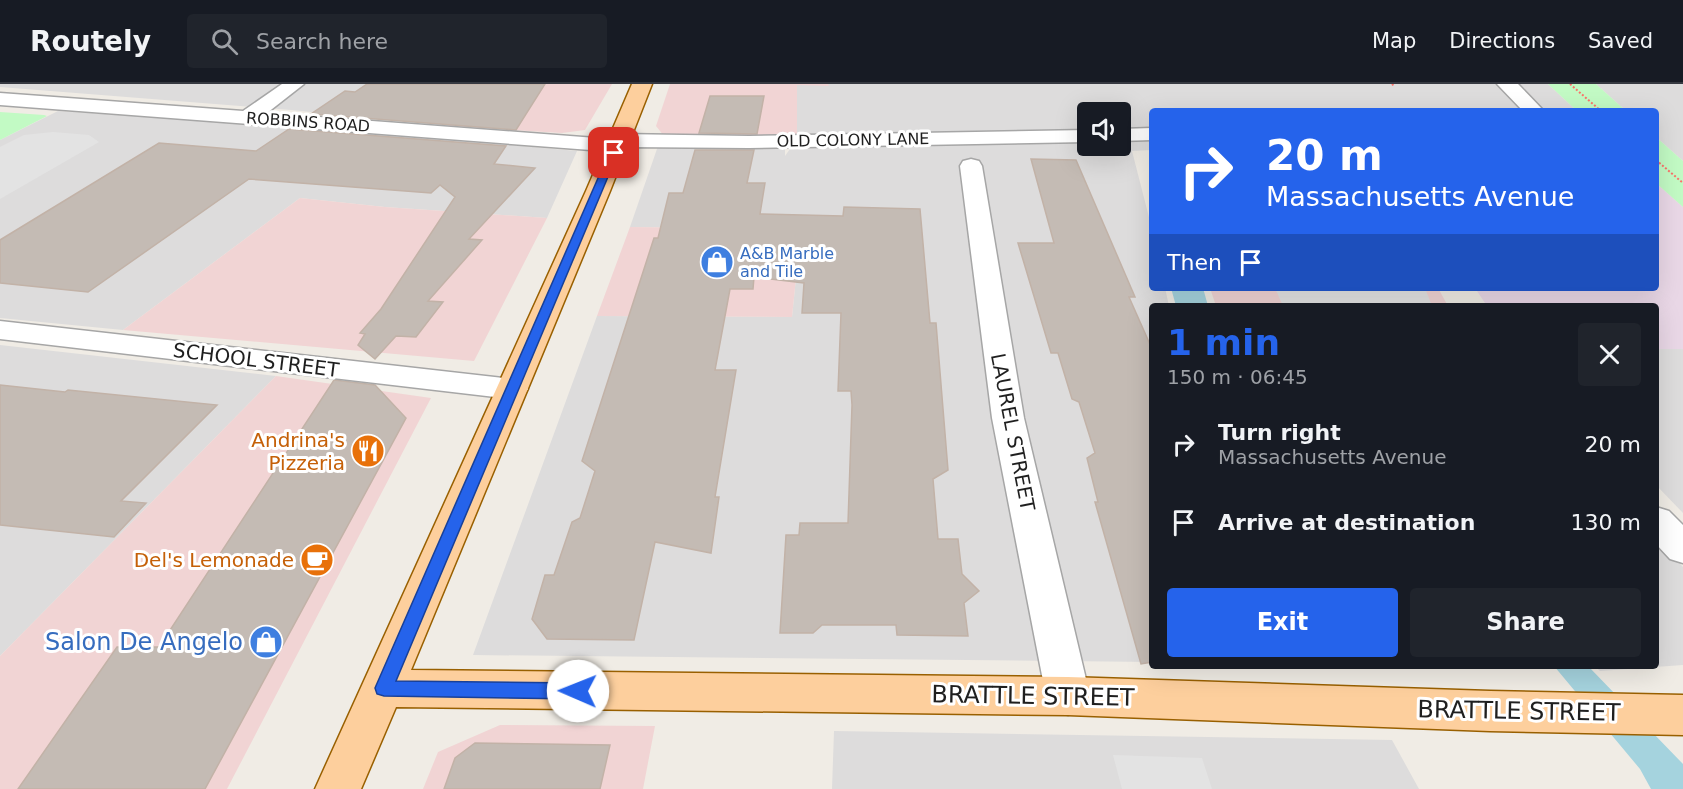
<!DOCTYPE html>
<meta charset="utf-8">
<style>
body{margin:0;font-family:"DejaVu Sans",sans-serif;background:#20242c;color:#f1f3f6;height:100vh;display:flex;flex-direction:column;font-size:22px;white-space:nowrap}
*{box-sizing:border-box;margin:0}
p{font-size:20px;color:#9ea1a6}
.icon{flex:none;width:33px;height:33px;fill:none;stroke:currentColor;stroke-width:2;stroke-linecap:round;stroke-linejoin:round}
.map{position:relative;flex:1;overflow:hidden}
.side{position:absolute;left:1149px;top:219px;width:510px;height:366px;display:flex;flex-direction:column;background:#171b24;border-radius:6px;box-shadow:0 6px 24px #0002}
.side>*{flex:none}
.hud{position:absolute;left:1149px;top:24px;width:510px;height:183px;border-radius:6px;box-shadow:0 6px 24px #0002;background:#2563eb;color:#fff;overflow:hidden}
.fabs{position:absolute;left:1077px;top:18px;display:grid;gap:12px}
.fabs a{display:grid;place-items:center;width:54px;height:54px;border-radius:6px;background:#171b24;box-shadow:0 6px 24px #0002;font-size:30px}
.pin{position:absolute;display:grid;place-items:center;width:51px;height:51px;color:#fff;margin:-26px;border-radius:12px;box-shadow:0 3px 9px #0006}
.me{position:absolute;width:66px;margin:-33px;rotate:271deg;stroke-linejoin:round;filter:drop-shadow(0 0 4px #0008)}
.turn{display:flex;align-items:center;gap:21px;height:126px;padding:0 18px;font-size:27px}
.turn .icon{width:78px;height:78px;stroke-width:2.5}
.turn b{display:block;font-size:42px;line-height:51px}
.then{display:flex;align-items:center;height:57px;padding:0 18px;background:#0003;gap:12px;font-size:22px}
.round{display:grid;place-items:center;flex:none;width:63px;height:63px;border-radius:6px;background:#20242c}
.headline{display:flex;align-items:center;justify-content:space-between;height:102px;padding:0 18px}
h1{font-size:36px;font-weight:700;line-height:45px;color:#2563eb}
.primary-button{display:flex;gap:12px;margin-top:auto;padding:12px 18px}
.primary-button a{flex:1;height:69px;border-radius:6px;background:#2563eb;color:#fff;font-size:24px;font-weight:700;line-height:69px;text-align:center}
.primary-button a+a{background:#20242c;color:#f1f3f6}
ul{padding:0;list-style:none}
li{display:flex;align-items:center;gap:18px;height:78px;padding:0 18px}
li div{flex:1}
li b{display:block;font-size:22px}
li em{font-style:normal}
header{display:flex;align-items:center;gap:36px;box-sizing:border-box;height:84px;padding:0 30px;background:#171b24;border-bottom:2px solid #363941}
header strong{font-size:28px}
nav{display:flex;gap:33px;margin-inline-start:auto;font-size:21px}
.search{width:420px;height:54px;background:#20242c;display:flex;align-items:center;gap:15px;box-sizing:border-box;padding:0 21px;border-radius:6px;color:#9ea1a6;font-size:22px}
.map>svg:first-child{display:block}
</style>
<header>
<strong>Routely</strong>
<div class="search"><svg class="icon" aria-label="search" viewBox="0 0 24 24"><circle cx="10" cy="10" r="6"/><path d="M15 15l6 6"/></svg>Search here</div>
<nav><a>Map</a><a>Directions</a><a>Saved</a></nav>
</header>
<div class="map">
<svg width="1683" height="705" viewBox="0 0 1683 705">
<rect width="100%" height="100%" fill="#f0ece5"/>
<path fill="#dddcdc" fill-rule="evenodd" d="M0,0H474L475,1L448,42L291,26L0,3Z
M828,0H1548L1577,27H1152V66L1132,67L1152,145V204H1165L1169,222H1152V578L473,571L597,232L792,233L801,145L630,143L658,62L785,64V72L797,55V1ZM1088,28H1120V62H1088Z
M1596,0H1683V77L1656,53V27H1626Z
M58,27L321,44L577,67L547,134L385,123L300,114L123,246L0,234V56Z
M0,261L276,292L0,572Z
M1656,265H1683V429L1656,401Z
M1656,452L1683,483V581L1600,587L1595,582H1656Z
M834,647L1392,656L1419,705H832Z"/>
<path fill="#f1d4d4" d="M474,0H612L585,46L562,49L448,42Z
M670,0H828L829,2L797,1V55L664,52L656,42Z
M300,114L385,123L547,134L474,277L123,246Z
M630,143L801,145L792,233L597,232Z
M1210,204H1438L1448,222H1216Z
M276,292L431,314L227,705H0V572Z
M500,641L655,642L643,705H423L438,668Z"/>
<path fill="#e9d7e6" d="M1656,99L1683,123V265H1656V222H1487L1477,207V204H1656Z"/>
<path fill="#c2fac4" d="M1548,0H1596L1626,27H1577Z
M0,28L44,31L47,32L0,56Z
M1656,53L1683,77V123L1656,99Z"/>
<path fill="#e3e3e3" d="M53,48L89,51L99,58L0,115V63L24,51Z
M1275,204H1425L1432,222H1283Z
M1113,671L1202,674L1212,705H1122Z"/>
<path fill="#a5d3de" d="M1171,204H1203L1208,222H1176Z
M1554,582H1588L1683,680V705H1651L1640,685Z"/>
<path fill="#c4bbb4" stroke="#c2b2a7" stroke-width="1.5" d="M367,0H545L516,46L311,30L345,7L355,8Z
M710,12H764L757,50L699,49Z
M289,45L506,62L494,80L535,84L469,155L482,156L428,217L443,218L416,253L396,252L375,275L358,261L365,250L360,249L381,225L455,113L440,101L431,109L249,95L88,208L0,199V156L159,59L256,67Z
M695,66H754L747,99H765L760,130L843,132L844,123L920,125L930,239H936L948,386L933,395L938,455H958L962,490L979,507L964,519L968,552L897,551L896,541H822L813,549H780L786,451H799L800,439H848L852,321L851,307H838L841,229H802L804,199L754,193L753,205H730L715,286H736L715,413H719L711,469L655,458L634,556L547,555L532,535L545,491H554L572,438L580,434L595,387L582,377L654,154H658L669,109H683Z
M1031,75L1076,76L1135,213H1129L1152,265V578L1141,580L1095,418H1098L1087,374L1095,369L1079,318L1072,315L1058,269H1051L1018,159H1054Z
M334,296L375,301L406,334L205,705H18L117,563H159Z
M0,301L65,308L68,306L217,321L121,417L146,419L114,453L0,441Z
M475,659L610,661L600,705H444L455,674Z"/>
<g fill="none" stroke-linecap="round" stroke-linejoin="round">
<defs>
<path id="minor" d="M282,0H304L267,29L609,55L611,51L619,50L749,52L1088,46V58L749,64L627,63L625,67L617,68L0,21V9L243,27Z
M1497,0H1518L1544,27H1523Z
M1152,44V56L1120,57V45Z
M971,75L979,77L982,82L1024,334L1090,612L1083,625L1068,631L1053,625L1046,612L992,334L960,82L963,77Z
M0,237L512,295L523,298L528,305L523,312L512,315L0,255Z
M1656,423L1669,427L1683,441V479L1670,475L1656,460Z"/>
<path id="major" d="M632,0H652L610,107L411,586L1068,593L1490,607L1683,611V651L1490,647L1068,631L396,623L361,705H315L586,107Z"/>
</defs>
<use href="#minor" stroke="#a6a6a6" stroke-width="3"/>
<use href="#major" stroke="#996000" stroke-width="3"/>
<path stroke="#fb736a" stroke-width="2" stroke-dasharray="2 2" stroke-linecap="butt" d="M1392,0L1394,2
M1570,0L1601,27
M1656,76L1683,99"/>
<use href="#minor" fill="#fff" fill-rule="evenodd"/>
<use href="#major" fill="#fdcf9d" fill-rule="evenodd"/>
</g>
<path fill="#2563eb" stroke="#184099" stroke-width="1.5" d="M614,66L618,69L396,597L578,599L584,601L587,607L584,612L578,615L384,612L377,610L375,604L609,69Z"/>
<defs>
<symbol id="shop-disc" viewBox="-11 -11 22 22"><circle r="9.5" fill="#3f7fe0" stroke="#fff"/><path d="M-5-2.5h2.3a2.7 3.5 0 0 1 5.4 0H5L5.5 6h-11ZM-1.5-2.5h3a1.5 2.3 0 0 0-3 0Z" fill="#fff"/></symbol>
<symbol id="restaurant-disc" viewBox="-11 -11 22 22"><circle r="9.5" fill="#e8710a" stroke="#fff"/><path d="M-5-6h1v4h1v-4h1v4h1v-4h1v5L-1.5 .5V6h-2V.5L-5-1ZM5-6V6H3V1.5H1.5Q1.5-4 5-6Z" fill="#fff"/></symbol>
<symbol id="cafe-disc" viewBox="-11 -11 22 22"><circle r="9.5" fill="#e8710a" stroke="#fff"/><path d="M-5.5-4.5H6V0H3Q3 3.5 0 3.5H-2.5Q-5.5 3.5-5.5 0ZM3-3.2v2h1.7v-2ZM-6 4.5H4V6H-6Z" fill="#fff"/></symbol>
</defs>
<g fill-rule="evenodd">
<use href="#shop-disc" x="698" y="159" width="38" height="38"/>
<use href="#restaurant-disc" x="349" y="348" width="38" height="38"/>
<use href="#cafe-disc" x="298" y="457" width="38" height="38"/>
<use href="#shop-disc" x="247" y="539" width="38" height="38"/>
</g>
<g text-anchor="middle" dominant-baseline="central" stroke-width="6" stroke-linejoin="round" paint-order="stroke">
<g font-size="16" fill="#1f1f1f" stroke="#fff">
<text transform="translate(308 38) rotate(4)">ROBBINS ROAD</text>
<text transform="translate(853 56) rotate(-1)">OLD COLONY LANE</text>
</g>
<g font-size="16" fill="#366cbe" stroke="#fff" text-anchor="start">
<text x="740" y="169">A&amp;B Marble<tspan x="740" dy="18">and Tile</tspan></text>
</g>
<g font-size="20" fill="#1f1f1f" stroke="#fff">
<text transform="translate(256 276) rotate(7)">SCHOOL STREET</text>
<text transform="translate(1013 348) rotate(79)">LAUREL STREET</text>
</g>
<g font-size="20" fill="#c56008" stroke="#fff" text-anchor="end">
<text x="345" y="356">Andrina's<tspan x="345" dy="23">Pizzeria</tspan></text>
<text x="294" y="476">Del's Lemonade</text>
</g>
<g font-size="24" fill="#366cbe" stroke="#fff" text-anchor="end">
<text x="243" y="558">Salon De Angelo</text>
</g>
<g font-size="24" fill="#1f1f1f" stroke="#fff">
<text transform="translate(1033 612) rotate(1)">BRATTLE STREET</text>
<text transform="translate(1519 627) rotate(1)">BRATTLE STREET</text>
</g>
</g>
</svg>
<div class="fabs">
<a><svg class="icon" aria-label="sound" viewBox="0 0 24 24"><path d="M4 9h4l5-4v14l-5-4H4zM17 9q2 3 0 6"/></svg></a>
</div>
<div class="pin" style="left:614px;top:69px;background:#d93025"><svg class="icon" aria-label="arrive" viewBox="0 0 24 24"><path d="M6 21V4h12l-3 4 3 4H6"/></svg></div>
<svg class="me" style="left:578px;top:607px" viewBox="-20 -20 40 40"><circle r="19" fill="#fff"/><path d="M0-13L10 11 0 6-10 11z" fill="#2563eb"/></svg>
<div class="hud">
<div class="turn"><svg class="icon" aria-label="right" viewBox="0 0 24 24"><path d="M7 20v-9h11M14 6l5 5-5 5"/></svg><div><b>20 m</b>Massachusetts Avenue</div></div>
<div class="then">Then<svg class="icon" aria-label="arrive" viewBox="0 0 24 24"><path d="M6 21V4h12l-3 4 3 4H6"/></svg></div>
</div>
<section class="side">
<div class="headline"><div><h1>1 min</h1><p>150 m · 06:45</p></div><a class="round"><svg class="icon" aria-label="close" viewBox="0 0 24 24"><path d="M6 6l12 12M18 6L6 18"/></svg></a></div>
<ul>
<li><svg class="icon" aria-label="right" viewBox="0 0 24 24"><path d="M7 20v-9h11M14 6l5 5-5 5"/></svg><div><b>Turn right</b><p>Massachusetts Avenue</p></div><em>20 m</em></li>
<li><svg class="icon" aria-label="arrive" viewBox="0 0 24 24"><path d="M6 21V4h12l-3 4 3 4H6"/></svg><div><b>Arrive at destination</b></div><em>130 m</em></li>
</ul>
<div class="primary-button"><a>Exit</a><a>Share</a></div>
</section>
</div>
